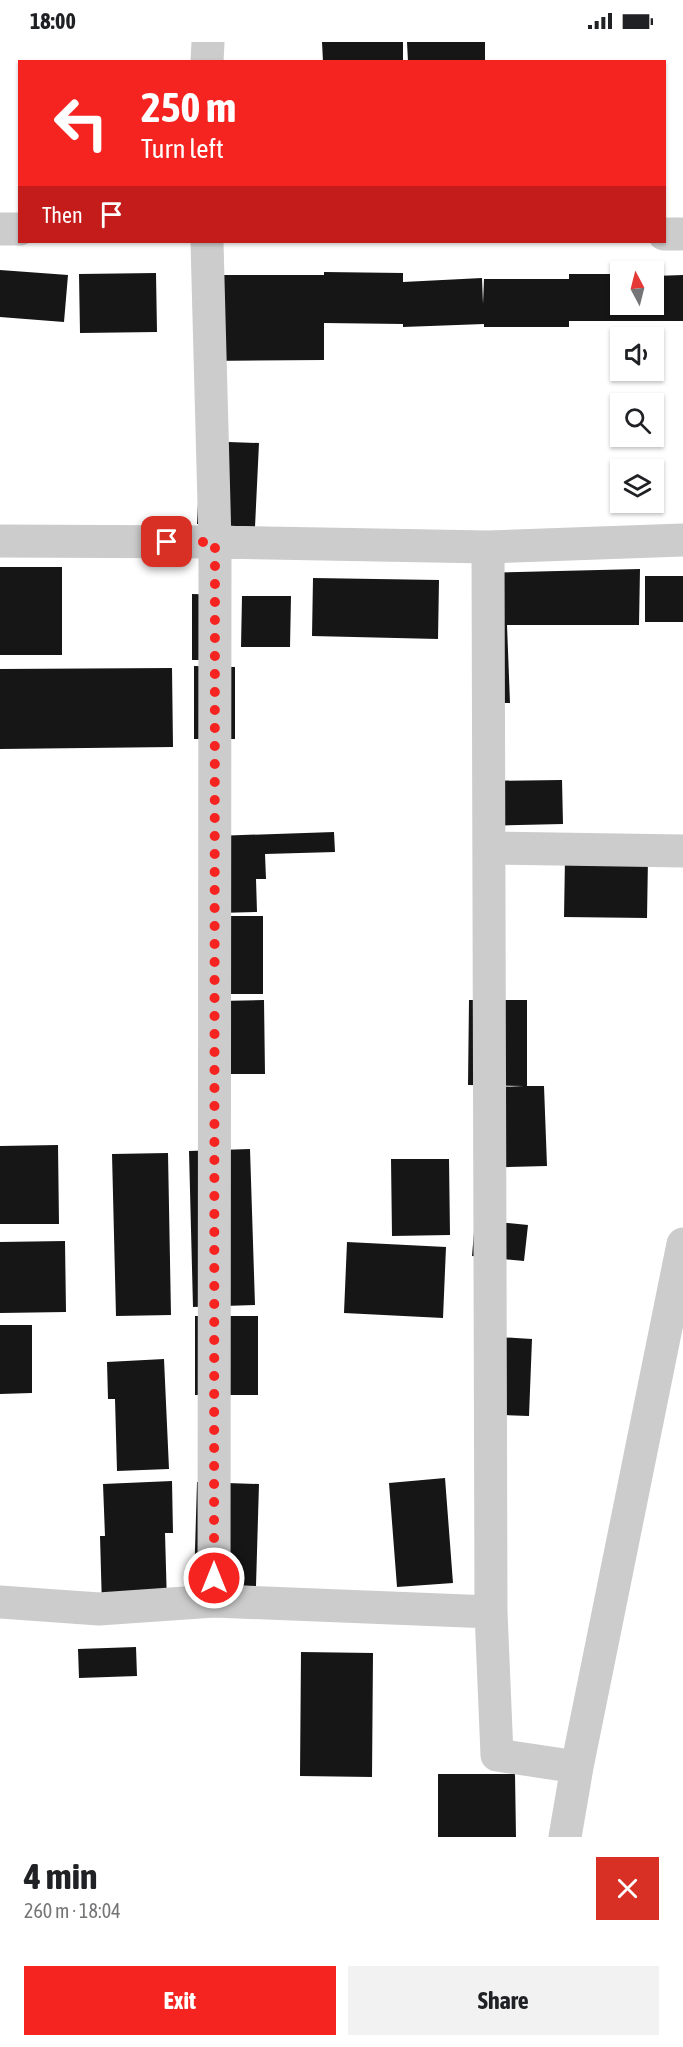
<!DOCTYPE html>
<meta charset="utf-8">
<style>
body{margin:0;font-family:"Asap Condensed",sans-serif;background:#f2f2f2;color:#202124;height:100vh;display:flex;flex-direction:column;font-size:22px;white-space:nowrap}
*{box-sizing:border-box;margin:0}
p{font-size:20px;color:#757577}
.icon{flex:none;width:33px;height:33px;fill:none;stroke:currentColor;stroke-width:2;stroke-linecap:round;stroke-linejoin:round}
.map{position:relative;height:1795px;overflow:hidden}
.drawer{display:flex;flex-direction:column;background:#fff;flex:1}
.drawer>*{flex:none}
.guide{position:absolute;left:18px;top:18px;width:648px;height:183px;border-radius:0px;box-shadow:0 2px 4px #0004;background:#f62421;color:#fff;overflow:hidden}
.needle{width:39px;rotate:353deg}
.fabs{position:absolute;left:610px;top:219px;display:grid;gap:12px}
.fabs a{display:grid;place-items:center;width:54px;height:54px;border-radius:0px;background:#fff;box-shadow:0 2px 4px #0004;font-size:30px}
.pin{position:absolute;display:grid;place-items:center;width:51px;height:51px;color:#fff;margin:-26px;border-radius:12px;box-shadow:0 3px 9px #0006}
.me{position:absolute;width:66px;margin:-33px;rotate:0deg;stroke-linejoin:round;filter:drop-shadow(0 0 4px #0008)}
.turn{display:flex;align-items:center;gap:21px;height:126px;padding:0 24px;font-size:27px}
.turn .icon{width:78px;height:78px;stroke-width:2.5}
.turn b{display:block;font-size:42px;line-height:51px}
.then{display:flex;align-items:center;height:57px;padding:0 24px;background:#0003;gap:12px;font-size:22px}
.round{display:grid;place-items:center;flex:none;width:63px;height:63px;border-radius:0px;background:#f2f2f2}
.headline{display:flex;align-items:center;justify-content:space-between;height:102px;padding:0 24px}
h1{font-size:36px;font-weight:700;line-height:45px}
.primary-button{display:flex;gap:12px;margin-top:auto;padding:12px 24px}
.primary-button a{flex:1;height:69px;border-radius:0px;background:#f62421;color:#fff;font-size:24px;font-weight:700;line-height:69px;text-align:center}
.primary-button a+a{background:#f2f2f2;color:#202124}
.status{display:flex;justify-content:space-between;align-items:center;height:42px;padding:0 30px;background:#fff;direction:ltr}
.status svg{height:16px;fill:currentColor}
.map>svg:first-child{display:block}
</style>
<div class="status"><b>18:00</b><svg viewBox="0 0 49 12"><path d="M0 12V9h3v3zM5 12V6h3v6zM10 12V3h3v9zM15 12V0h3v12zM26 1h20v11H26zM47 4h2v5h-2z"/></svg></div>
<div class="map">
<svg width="683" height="1795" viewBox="0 0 683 1795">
<rect width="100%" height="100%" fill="#fff"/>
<path fill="#161616" d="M322,0H403V20H323Z
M407,0H485V20H408Z
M0,228L68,233L64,280L0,275Z
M324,230L403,231V240L482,236L483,262L484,237H569V232H621V262H654V234L683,233V279H569V285H484V282L403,285V282L324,281V318L204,319L203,233H324Z
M156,231L157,290L80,291L79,232Z
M201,399L259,401L255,485L197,482Z
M0,525H62V613H0Z
M640,527L639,583H507L510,661H477L474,531Z
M645,534H683V580H645Z
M313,536L439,538L438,597L312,594Z
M192,552L228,553V618H192Z
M242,554H291L290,605H241Z
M194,624L235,625V697H194Z
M172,626L173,705L0,707V627Z
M562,738L563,782L479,784L478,739Z
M334,790L335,810L265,812L266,837H256L257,870L218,871L215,794Z
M565,816H648L647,876L564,875Z
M219,874H263V952H219Z
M264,958L265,1032H220L219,959Z
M469,958H527V1044H544L547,1124L476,1126L474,1046L524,1044L468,1043Z
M58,1103L59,1182H0V1104Z
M250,1107L255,1263L193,1265L189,1109Z
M168,1111L171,1273L116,1274L112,1112Z
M391,1117H449L450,1193L392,1194Z
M475,1178L528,1183L524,1219L472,1214Z
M65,1199L66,1270L0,1271V1200Z
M347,1200L446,1205L443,1276L344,1271Z
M195,1274H258V1353H195Z
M0,1283H32V1351L0,1352Z
M481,1294L532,1297L529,1374L477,1372Z
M164,1317L169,1427L117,1429L115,1357H108L107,1320Z
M445,1436L453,1541L397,1545L389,1441Z
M172,1439L173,1491H165L167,1562L102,1565L100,1494H105L103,1442Z
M197,1440L259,1442L256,1544L194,1542Z
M136,1605L137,1634L79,1636L78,1607Z
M301,1610L373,1611L372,1735L300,1734Z
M438,1732H515L516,1795H438Z"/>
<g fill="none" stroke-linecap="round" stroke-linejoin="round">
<path stroke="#ccc" stroke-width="33" d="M207,20L208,0
M0,187H20
M664,192H683
M207,200L215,500L214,1559
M0,499L215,500L488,505L683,498
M488,505L491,1570L497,1713L577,1725
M489,806L683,809
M0,1560L99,1567L214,1559L491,1570
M565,1795L577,1725L683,1202"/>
</g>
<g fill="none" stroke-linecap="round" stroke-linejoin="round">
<path stroke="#f62421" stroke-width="10" stroke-dasharray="0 18" d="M167,500H215L214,1536"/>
</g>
</svg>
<div class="fabs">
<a><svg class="needle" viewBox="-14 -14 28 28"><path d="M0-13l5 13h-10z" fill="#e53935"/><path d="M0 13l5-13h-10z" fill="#757577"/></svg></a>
<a><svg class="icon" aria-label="sound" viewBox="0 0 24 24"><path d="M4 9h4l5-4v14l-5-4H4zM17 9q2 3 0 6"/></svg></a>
<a><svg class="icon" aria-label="search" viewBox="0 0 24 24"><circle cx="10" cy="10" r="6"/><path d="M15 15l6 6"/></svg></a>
<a><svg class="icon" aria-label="layers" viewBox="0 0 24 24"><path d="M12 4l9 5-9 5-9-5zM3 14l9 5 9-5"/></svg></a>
</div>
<div class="pin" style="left:167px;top:500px;background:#d93025"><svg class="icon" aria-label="arrive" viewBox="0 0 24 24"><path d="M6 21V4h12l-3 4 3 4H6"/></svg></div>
<svg class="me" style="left:214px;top:1536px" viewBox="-20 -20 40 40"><circle r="17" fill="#f62421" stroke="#fff" stroke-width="3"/><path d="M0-11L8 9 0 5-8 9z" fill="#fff"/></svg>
<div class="guide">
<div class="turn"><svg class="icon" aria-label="left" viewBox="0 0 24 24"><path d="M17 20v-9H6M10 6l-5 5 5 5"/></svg><div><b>250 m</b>Turn left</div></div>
<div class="then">Then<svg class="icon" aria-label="arrive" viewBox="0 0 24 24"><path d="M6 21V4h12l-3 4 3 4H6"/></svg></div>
</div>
</div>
<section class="drawer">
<div class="headline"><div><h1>4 min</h1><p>260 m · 18:04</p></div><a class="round" style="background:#d93025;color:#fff"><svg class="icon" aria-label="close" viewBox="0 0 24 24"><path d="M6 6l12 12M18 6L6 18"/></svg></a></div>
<div class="primary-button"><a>Exit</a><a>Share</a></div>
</section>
